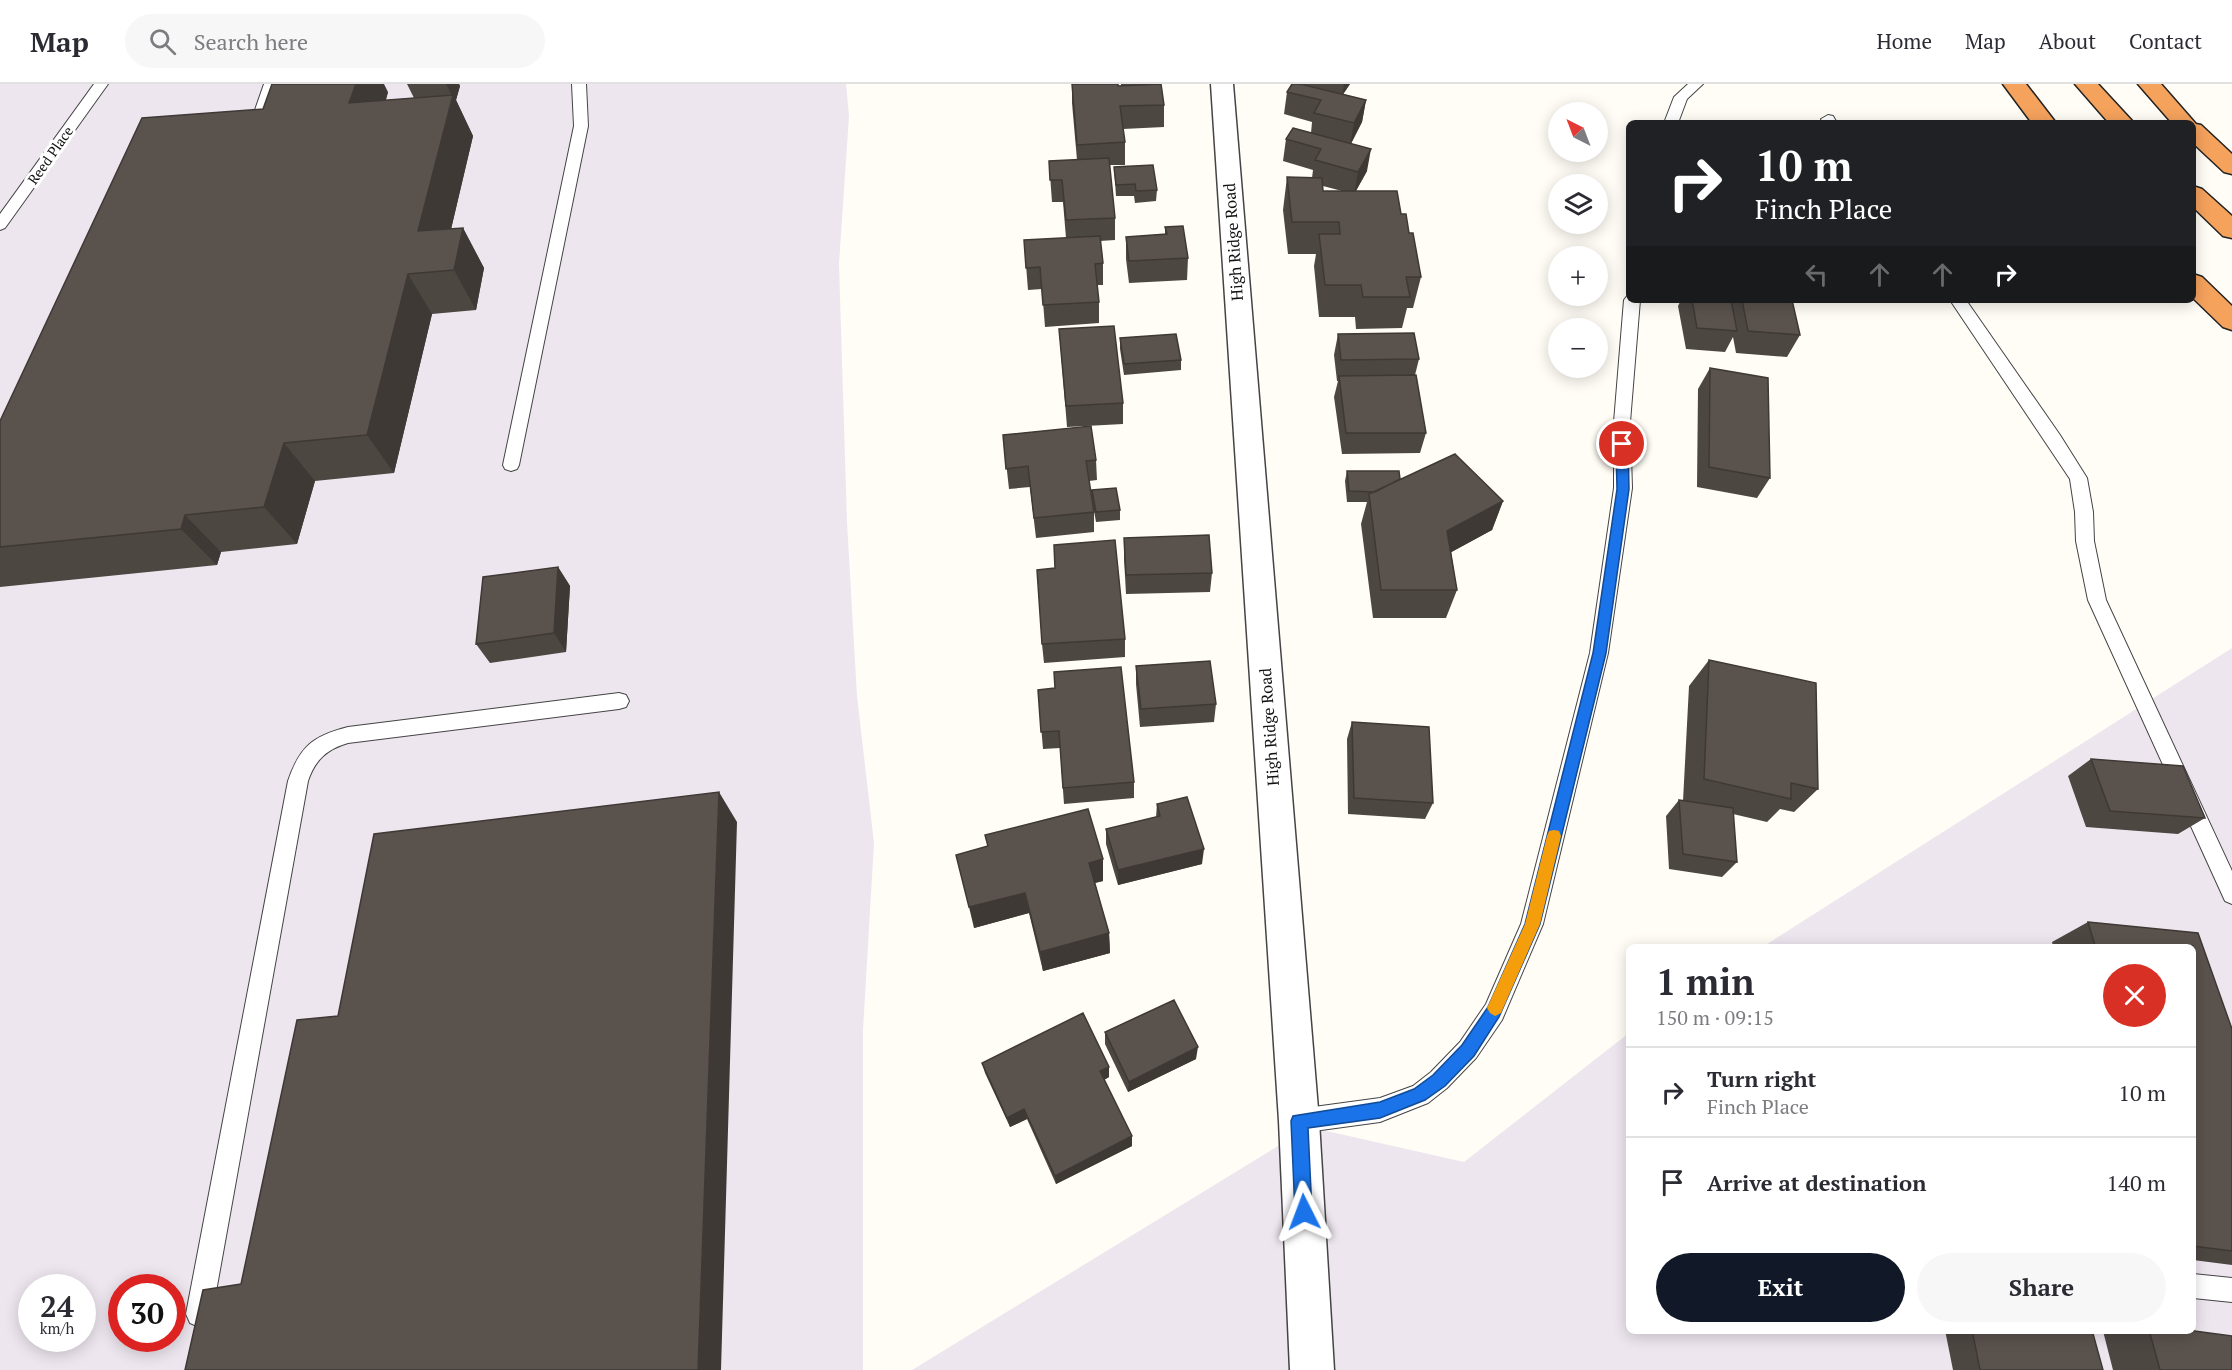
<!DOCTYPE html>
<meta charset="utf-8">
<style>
body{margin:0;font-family:"PT Serif",serif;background:#f7f7f7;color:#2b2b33;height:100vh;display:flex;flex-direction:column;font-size:22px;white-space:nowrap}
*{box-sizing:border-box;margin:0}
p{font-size:20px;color:#7c7c81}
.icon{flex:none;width:33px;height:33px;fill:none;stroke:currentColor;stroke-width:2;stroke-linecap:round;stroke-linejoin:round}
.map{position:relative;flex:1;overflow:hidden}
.sheet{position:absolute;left:1626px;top:860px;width:570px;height:390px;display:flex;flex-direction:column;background:#fff;border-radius:9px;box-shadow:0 3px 15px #0003}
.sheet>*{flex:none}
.top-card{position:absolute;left:1626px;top:36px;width:570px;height:183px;border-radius:9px;box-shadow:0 3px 15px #0003;background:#202124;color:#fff;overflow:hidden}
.needle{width:39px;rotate:318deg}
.tools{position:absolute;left:1548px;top:18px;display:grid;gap:12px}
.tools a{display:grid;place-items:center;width:60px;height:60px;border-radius:50%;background:#fff;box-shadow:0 3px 15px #0003;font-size:30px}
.speed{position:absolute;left:18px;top:1190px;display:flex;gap:12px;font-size:30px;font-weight:700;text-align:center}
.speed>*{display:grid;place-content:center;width:78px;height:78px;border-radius:50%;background:#fff;box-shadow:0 3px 15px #0003;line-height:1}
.speed small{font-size:15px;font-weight:400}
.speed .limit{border:9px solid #d22;background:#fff;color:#111}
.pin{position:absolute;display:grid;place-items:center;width:51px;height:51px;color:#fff;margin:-26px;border:3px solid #fff;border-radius:50%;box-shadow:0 2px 6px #0007}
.me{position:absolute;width:66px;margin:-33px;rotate:357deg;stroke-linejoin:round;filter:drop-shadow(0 0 4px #0008)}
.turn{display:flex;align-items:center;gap:21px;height:126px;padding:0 30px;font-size:27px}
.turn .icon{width:78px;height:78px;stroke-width:2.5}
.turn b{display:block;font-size:42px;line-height:51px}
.lanes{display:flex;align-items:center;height:57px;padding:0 30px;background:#0003;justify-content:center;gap:30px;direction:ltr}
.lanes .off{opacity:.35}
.round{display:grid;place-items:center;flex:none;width:63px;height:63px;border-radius:32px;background:#f7f7f7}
.headline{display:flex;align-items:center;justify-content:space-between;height:102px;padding:0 30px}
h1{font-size:36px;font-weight:600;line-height:45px}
.button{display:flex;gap:12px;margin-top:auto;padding:12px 30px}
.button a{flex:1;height:69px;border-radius:36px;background:#111827;color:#fff;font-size:24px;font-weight:600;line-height:69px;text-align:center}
.button a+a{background:#f7f7f7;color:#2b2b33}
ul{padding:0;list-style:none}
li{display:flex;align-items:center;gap:18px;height:90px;padding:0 30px;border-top:2px solid #e1e1e2}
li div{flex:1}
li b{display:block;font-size:22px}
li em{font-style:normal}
header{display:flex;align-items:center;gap:36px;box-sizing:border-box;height:84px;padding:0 30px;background:#fff;border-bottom:2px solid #e1e1e2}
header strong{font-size:28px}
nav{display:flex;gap:33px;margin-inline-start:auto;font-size:21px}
.search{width:420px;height:54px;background:#f7f7f7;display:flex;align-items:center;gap:15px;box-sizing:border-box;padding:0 21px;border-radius:33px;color:#7c7c81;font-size:22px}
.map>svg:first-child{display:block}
</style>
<header>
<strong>Map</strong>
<div class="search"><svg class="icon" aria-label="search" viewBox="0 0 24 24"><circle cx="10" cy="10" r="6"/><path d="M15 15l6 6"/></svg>Search here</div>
<nav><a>Home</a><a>Map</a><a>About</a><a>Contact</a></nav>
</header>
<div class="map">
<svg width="2232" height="1286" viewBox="0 0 2232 1286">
<rect width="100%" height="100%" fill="#fffdf5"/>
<path fill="#eee6ef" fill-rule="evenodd" d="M0,0H846L849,32L839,180L847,438L857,612L874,759L863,946V1286H0ZM32,1203H82V1254H32ZM122,1203H172V1254H122Z
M2232,564V1286H912L1309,1043L1464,1078L1629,949V1246H2193V862H1764Z"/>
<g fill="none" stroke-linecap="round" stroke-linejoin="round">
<defs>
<path id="lane" d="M94,0H108L5,144L0,146V130Z
M264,0H278L261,49L254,53L247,49Z
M572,0H586L588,42L519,381L517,385L511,387L505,385L503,381L574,42Z
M1688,0H1703L1687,15L1678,39H1664L1674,13Z
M1828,31L1833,32L1837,39H1823L1821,35Z
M1627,212H1629V216H1640L1630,338L1632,404L1608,569L1543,840L1502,936L1476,974L1447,1004L1428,1019L1380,1038L1299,1049L1291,1045L1287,1037L1291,1029L1299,1025L1380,1014L1413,1002L1431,988L1460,958L1486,920L1521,840L1590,569L1614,404V338L1624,216Z
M1950,216H1966L2060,351L2087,394L2093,428L2094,457L2106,516L2232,787V820L2225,817L2088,516L2076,457L2075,428L2070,395Z
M619,609L626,611L629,617L626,623L619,625L348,659C327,665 315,676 308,697L212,1230L208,1239L199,1243L190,1239L186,1230L288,697C300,662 313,652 348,643Z
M2193,1190L2232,1194V1218L2193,1214Z"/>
<path id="street" d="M1211,0H1233L1319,1037L1334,1286H1290L1279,1037Z"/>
<path id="highway" d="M2003,0H2026L2056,39H2032Z
M2075,0H2098L2134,39H2109Z
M2138,0H2161L2196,40L2201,41L2232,70V90L2224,88L2193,59V39H2172Z
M2193,102L2202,105L2232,132V154L2223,152L2193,123Z
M2193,190L2202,193L2232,222V246L2223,243L2193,214Z"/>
</defs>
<use href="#lane" stroke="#444" stroke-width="2"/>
<use href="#street" stroke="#444" stroke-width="3"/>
<use href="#highway" stroke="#222" stroke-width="3"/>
<use href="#lane" fill="#fff" fill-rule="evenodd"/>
<use href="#street" fill="#fff" fill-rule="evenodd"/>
<use href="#highway" fill="#f5a25d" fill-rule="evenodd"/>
</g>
<path fill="#4d4742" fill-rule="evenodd" d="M407,0H459L460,2L456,16L473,52L451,145L463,144L484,184L476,226L432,230L394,389L315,397L297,460L221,468L217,481L0,503V337L263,25L388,8L386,16L414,14Z
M1072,0L1118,2H1121V0H1160L1164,21V43L1123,45L1125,58V81H1109L1115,134V156L1100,157L1103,179V201H1097L1099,218V239L1045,243L1042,205L1028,206L1024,156L1066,154L1063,118H1052L1049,77L1077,76L1072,19Z
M1304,0H1350L1343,10L1366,16L1362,38L1351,60L1367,87L1356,107L1401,130L1409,149L1421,193L1413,224H1407L1402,244L1356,245L1355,233H1319L1314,182L1316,170H1288L1283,126L1287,93L1312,94L1313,86L1283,77L1286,55L1311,49L1312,38L1284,30L1287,8L1304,1ZM1323,102L1342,107H1323Z
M1114,83L1157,106L1156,117L1135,119L1134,112H1116Z
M1165,143L1188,174L1187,196L1129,199L1126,175V153L1165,151Z
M1681,216H1792L1800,251L1787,273L1736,269L1733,253L1725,268L1686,265L1678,222Z
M1059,245L1123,319V340L1067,343Z
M1338,250L1419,275L1415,291L1426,349L1420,369L1342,370L1334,313L1338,297H1337L1334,271Z
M1120,254L1181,276V286L1124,291L1120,265Z
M1710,284L1770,394L1757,414L1697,403L1698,305Z
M1003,351L1096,376L1097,396L1089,397L1094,428V448L1036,454L1030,403L1009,405Z
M1347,387L1400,395L1503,417L1492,446L1451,468L1457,506L1446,534H1373L1361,440L1367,418H1347L1345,397Z
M1092,406L1120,426V436L1096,438L1092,416Z
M1124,454L1212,489L1210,508L1126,510L1124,474Z
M558,483L570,502L566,568L490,579L476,560Z
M1125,555V573L1044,579L1042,560Z
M1709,576L1818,705L1794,728L1780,725L1767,738L1733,730L1737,778L1722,793L1669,785L1666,732L1679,716L1683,717L1689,602Z
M1136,582L1216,620L1214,638L1140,643L1136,600Z
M1038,606L1134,698V714L1064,720L1060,664L1043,665Z
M1352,638L1433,719L1425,735L1348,730L1347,655Z
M2091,675L2205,734L2178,750L2086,743L2068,692Z
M1157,720L1202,780L1118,801L1106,760V745L1156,733Z
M985,751L1103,775V797L1095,799L1109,849L1110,869L1043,887L1029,829L974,844L988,763Z
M2088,838L2198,849L2232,945V1181L2193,1176V862H2053L2052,858Z
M1105,948L1196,975L1128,1008L1105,960Z
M982,979L1109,993L1104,996L1132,1062L1056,1100L1027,1035L1010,1043L985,989Z
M1945,1246H2092L2103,1286H1953Z
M2110,1246H2187L2232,1286H2113L2103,1247Z"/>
<path fill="#3f3936" d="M356,0H384L388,8L373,59L349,19Z
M446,0H459L460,2L456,16L473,52L441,188L418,147L453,14Z
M1344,0H1350L1342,12Z
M1366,16L1362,38L1350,61L1354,39Z
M1371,65L1367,87L1354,110L1358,88Z
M463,144L484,184L476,226L454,186Z
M408,190L432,230L394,389L367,351Z
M284,359L315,397L297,460L264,423Z
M1503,417L1492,446L1437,476L1447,447Z
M185,431L221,468L217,481L181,445Z
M558,483L570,502L566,568L554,549Z
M719,708L737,738L721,1286H698Z
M1204,765L1202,780L1118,801V786Z
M1103,775V797L1090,800L1089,779Z
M1025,809L1029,829L974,844L969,823Z
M1109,849L1110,869L1043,887L1040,868Z
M1198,963L1196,975L1128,1008L1129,998Z
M1109,983V993L1100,998V987Z
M1024,1025L1027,1035L1010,1043L1007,1034Z
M1132,1052V1062L1056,1100L1055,1092Z"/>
<path fill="#5a524d" stroke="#3f3936" stroke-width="1.5" d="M272,0H356L349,19L453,11L418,147L463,144L454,186L408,190L367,351L284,359L264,423L185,431L181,445L0,463V337L142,34L263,25Z
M1072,0H1118V2L1161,0L1164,21L1120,22L1125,58L1077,61Z
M1292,0H1300L1366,16L1354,39L1314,29L1321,16L1287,8Z
M1293,44L1371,65L1358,88L1315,76L1321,65L1286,55Z
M1109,74L1115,134L1066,136L1062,96H1050L1049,77Z
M1153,81L1157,106L1136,107L1135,100L1116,101L1114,83Z
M1287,93L1322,94L1323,107H1397L1401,130H1406L1409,149H1413L1421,193H1406L1410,213H1363L1361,201H1325L1319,150H1340L1339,138H1292Z
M1183,142L1188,174L1129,177L1126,153L1167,150L1165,143Z
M1100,152L1103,179L1095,180L1099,218L1043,221L1040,183L1026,184L1024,156Z
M1692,216H1731L1737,247L1697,244Z
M1742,216H1792L1800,251L1748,247Z
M1114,242L1123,319L1066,322L1059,245Z
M1414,249L1419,275L1341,276L1338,250Z
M1176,250L1181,276L1124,280L1120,254Z
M1710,284L1768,294L1770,394L1709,383Z
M1416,291L1426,349H1346L1339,292Z
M1091,342L1096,376L1086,377L1094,428L1034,434L1028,382L1006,385L1003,351Z
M1455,370L1503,417L1447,447L1457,506H1381L1369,410Z
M1347,387H1399L1400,395L1375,408L1349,407Z
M1116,404L1120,426L1096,428L1092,406Z
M1209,451L1212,489L1126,491L1124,454Z
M1115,456L1125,555L1042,560L1037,486L1055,484L1054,461Z
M558,483L554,549L476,560L483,493Z
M1709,576L1816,599L1818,705L1791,699V715L1704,695Z
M1210,577L1216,620L1141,625L1136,582Z
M1121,583L1134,698L1063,704L1059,647L1041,648L1038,606L1055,604L1054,588Z
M1352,638L1429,643L1433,719L1354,714Z
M2091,675L2183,682L2205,734L2110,727Z
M719,708L698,1286H185L203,1206L241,1200L297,936L338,932L374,750Z
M1187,713L1204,765L1118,786L1106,745L1160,732L1157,720Z
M1679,716L1733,724L1737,778L1683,770Z
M1088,725L1103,775L1089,779L1109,849L1040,868L1025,809L969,823L956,771L988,762L985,751Z
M2088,838L2198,849L2232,945V1167L2193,1162V862H2095Z
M1174,916L1198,963L1129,998L1105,948Z
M1083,929L1109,983L1100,987L1132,1052L1055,1092L1024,1025L1007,1034L982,979Z
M1972,1246H2092L2103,1286H1980Z
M2149,1246H2187L2232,1252V1286H2160Z"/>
<path fill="#1a73e8" stroke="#114b97" stroke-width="1.5" d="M1622,356L1628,360L1629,405L1606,569L1540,840L1499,933L1474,972L1445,1002L1425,1016L1380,1034L1308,1044L1312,1128L1310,1134L1304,1136L1298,1134L1295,1128L1291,1037L1293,1032L1380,1018L1414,1005L1433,991L1462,961L1488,923L1525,840L1593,569L1617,405L1616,360Z"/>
<path fill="#f59e0b" d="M1554,746L1559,747L1561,752L1540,840L1501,929L1495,932L1490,929L1487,924L1525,840L1547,752L1549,747Z"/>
<g text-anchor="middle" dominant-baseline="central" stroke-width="6" stroke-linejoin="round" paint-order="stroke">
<g font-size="14" fill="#111" stroke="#fff">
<text transform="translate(50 71) rotate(-55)">Reed Place</text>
</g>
<g font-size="16" fill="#111" stroke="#fff">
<text transform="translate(1233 158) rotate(-94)">High Ridge Road</text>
<text transform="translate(1269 643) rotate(-94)">High Ridge Road</text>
</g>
</g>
</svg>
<div class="tools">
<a><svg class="needle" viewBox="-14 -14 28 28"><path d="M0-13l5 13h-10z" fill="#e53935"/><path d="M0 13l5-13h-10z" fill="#7c7c81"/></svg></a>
<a><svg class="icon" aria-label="layers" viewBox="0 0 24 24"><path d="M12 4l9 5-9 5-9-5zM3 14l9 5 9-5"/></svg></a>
<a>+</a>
<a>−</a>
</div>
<div class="speed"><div>24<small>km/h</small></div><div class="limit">30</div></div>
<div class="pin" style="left:1622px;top:360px;background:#d93025"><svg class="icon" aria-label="arrive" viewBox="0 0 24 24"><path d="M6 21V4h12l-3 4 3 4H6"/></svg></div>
<svg class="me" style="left:1304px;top:1128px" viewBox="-20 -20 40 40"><path d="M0-17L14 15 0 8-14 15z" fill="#1a73e8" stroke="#fff" stroke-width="4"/></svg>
<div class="top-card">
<div class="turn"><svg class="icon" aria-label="right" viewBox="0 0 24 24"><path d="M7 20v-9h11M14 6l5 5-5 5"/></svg><div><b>10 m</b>Finch Place</div></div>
<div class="lanes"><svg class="icon off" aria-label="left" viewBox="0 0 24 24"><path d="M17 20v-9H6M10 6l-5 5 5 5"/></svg><svg class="icon off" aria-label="ahead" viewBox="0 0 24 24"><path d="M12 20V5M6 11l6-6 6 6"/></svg><svg class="icon off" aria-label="ahead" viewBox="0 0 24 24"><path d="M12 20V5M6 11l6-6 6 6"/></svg><svg class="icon" aria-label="right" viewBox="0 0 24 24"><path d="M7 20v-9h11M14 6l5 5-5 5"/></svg></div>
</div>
<section class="sheet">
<div class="headline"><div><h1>1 min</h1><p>150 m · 09:15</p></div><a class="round" style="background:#d93025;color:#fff"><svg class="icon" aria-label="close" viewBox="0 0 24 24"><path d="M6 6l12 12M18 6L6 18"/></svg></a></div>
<ul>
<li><svg class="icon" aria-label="right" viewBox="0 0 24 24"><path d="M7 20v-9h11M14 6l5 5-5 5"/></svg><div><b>Turn right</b><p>Finch Place</p></div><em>10 m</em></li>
<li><svg class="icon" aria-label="arrive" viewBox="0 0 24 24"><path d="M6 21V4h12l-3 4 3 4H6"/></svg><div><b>Arrive at destination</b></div><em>140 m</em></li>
</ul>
<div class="button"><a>Exit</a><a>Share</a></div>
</section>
</div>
